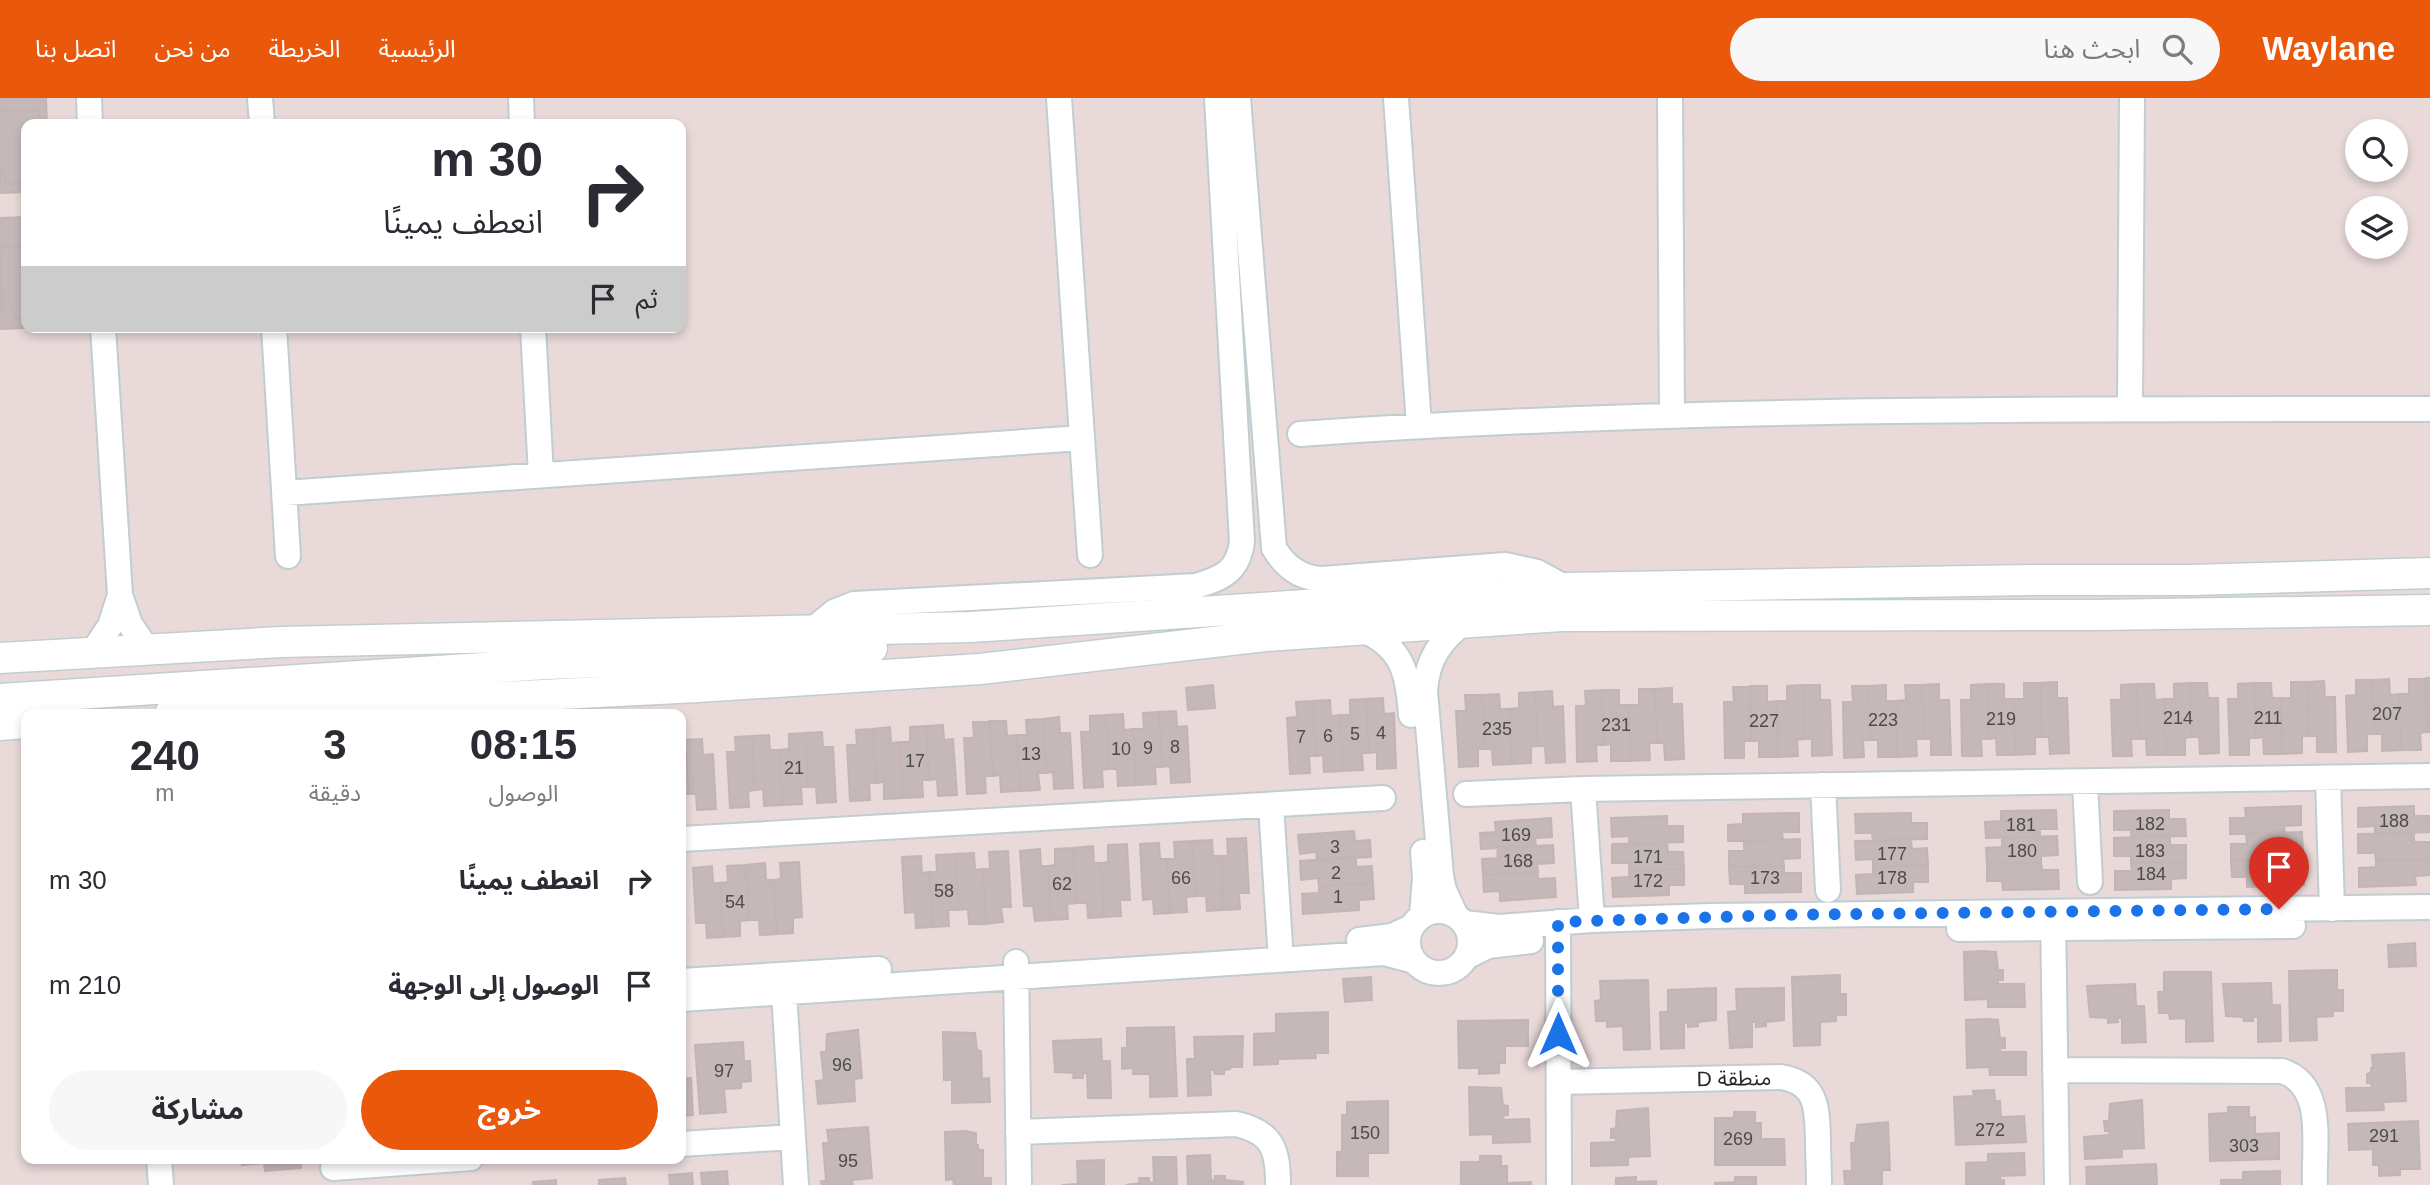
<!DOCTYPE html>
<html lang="ar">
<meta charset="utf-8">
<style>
body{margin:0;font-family:Helvetica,"Noto Sans Arabic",sans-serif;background:#f7f7f7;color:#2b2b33;direction:rtl;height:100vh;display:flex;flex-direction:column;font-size:26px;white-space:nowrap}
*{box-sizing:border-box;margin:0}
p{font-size:23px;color:#7c7c81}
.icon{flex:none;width:38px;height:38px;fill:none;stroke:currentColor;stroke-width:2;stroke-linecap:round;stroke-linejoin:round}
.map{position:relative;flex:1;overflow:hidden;direction:ltr}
.details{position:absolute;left:21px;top:611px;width:665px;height:455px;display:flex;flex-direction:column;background:#fff;border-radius:14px;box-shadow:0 4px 10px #0003;direction:rtl}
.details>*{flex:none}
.hud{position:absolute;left:21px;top:21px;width:665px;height:214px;border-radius:14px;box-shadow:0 4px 10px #0003;direction:rtl;background:#fff;color:#2b2b33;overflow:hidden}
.controls{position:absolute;left:2345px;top:21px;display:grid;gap:14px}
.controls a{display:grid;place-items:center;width:63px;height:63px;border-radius:50%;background:#fff;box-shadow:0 4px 10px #0003;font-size:35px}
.pin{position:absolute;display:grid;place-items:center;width:60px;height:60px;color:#fff;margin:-72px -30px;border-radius:50% 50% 50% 0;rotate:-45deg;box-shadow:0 0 7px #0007}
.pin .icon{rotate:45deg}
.me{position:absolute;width:77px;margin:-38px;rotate:0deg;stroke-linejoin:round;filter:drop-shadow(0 0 5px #0008)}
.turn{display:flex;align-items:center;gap:24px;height:147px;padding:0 28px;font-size:32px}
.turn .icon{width:91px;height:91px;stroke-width:2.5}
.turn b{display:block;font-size:49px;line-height:60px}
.then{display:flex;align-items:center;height:66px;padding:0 28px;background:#0003;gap:14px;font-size:26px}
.eta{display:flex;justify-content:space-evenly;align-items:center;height:119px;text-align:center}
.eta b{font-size:42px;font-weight:700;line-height:49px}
.action{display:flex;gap:14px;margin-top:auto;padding:14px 28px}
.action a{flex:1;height:80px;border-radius:42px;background:#ea580c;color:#fff;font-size:28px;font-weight:700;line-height:80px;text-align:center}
.action a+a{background:#f7f7f7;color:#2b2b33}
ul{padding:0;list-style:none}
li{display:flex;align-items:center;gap:21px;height:105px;padding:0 28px}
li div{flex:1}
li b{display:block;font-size:26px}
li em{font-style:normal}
header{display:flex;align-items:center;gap:42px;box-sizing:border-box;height:98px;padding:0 35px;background:#ea580c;color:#fff}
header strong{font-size:33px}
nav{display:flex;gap:38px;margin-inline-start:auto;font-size:24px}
.search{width:490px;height:63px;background:#f7f7f7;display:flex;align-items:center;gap:18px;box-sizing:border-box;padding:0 24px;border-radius:38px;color:#7c7c81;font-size:26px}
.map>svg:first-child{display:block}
</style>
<header>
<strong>Waylane</strong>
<div class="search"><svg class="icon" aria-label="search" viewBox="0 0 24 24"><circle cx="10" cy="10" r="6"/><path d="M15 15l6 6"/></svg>ابحث هنا</div>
<nav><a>الرئيسية</a><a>الخريطة</a><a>من نحن</a><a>اتصل بنا</a></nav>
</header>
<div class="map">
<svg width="2430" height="1087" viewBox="0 0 2430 1087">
<rect width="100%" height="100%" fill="#e9d9d9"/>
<path fill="#c5b8b8" stroke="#c4b4b3" stroke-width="2" d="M0,0H46L47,26H26V94L0,95Z
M39,12L40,26H26V85L5,86L4,74L0,75V13Z
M26,119V229H50L0,231V120Z
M26,148V221H14V210L2,211L0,149Z
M2426,580H2430V634H2427Z
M2426,580L2427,634L2420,635L2421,652H2401L2399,596H2409V581Z
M2389,581L2390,597L2399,596L2401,652L2382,653V636H2374L2373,582Z
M2356,582H2373L2374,636H2367V653L2348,654L2346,598L2356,597Z
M2324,583L2325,599H2335L2336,654H2317V638H2309L2308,584Z
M2057,584V600H2067L2069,655L2050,656L2049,639H2042L2040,585Z
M2291,584H2308L2309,638H2302V655L2282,656L2281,600H2291Z
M2024,585H2040L2042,639H2035V656L2015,657L2014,601H2024Z
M2190,585H2207L2208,600H2218L2219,655L2200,656L2199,639H2192Z
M2190,585L2192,639L2185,640V657H2166L2164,601H2174V586Z
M2254,585L2256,640H2249V657H2230L2228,601H2238V586Z
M2254,585H2271L2272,600H2281L2282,656H2264L2263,639L2256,640Z
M1939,586V602H1949L1951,657H1931V641H1924L1922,587Z
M1987,586L1989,641H1981L1982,658H1962L1961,602H1971V587Z
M1987,586H2004V601H2014L2015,657H1997L1996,640L1989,641Z
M2137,586H2154L2155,602L2164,601L2166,657H2147L2146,641H2139Z
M2137,586L2139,641H2131L2132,658H2113L2111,602H2121V587Z
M1213,587L1215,610L1188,612L1186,590Z
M1803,587L1804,641L1797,642L1798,658L1778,659L1777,603H1787V588Z
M1803,587H1820V602H1830L1832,657L1812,658V641H1804Z
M1886,587V603H1896L1897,659H1878V642H1870L1869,588Z
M1905,587H1922L1924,641H1916L1917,658L1897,659L1896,603L1906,602Z
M1750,588L1751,643H1744V660H1725L1724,604H1734L1733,589Z
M1750,588H1767V604L1777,603L1778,659H1759V643H1751Z
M1852,588H1869L1870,642H1863L1864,659L1844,660L1843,604H1853Z
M1672,590V606H1682L1684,661L1665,662L1664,645H1657L1655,591Z
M1639,591H1655L1657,645H1649L1650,662L1630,663L1629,607H1639Z
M1602,592L1603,647H1596L1597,663L1577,664L1576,608H1586L1585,593Z
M1602,592H1619V607H1629L1630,663H1611V646L1603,647Z
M1552,593L1553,609L1563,608L1565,664L1546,665L1545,648H1538L1535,594Z
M1535,594L1538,648L1531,649V665L1512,666L1509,611L1519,610V595Z
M1499,596L1500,611H1509L1512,666L1493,667L1492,651H1485L1482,597Z
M1465,597H1482L1485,651H1478V668L1459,669L1456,613H1466Z
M1383,600L1384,616L1394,615L1396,670L1377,671V654L1369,655L1366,601Z
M1366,601L1369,655H1362L1363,672L1343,673L1340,617H1350V602Z
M1330,602L1331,618L1340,617L1343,673L1324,674L1323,657L1316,658L1313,603Z
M1313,603L1316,658H1309L1310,675L1290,676L1287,620L1297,619L1296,604Z
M1176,613L1177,629L1187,628L1190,684L1171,685L1170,668L1162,669L1159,614Z
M1159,614L1162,669H1155L1156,686L1136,687L1133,631H1144L1143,615Z
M1123,616L1124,632L1133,631L1136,687L1118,688L1117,671H1109L1106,617Z
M1106,617L1109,671L1102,672L1103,689L1084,690L1081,634H1090V618Z
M1059,619L1060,635H1070L1073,690L1054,691L1053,674L1046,675L1043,621Z
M1043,621L1046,675H1038L1040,692L1020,693L1017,637H1027L1026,622Z
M989,623H1006L1007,638L1017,637L1020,693L1001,694L1000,677L993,678Z
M989,623L993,678H985L986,695L967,696L964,640H974L973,624Z
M943,627L944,642L953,641L957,697L938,698L937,681L929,682L926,628Z
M926,628L929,682H922L923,699L903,700L900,644H910V629Z
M890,629L891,645L900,644L903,700L884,701V684L876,685L873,631Z
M873,631L876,685H869L870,702L850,703L847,647H857L856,632Z
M822,634L823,649H833L836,704L817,705L816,689H808L805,635Z
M805,635L808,689H801L802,706L783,707L779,652L789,651V636Z
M769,637L770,652H779L783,707L764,708L763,691L755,692L752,638Z
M752,638L755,692L748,693L749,709L730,710L727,654H736L735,639Z
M702,641L703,657L713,656L716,711L697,712L696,696H689L685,642Z
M681,642H685L689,696H681V713Z
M2301,708V727L2284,728L2285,735L2230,736V720H2246L2245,710Z
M2414,708V718H2429L2430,734L2375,736V728L2358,729V710Z
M2056,712L2057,731H2040V739L1986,740L1985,724L2001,723V713Z
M2169,712V721H2185L2186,738L2131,739V732H2114V713Z
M1799,715V734H1782L1783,742L1728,743V727L1743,726V716Z
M1911,715V725H1927V741L1873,742L1872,735H1856L1855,716Z
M1667,718V728H1683V744L1629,746V738L1612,739L1611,720Z
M1551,720L1552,739L1535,740L1536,748L1481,751L1480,735L1496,734L1495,724Z
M1354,733L1355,743L1370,742L1371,759L1317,762L1316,754L1300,756L1298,737Z
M2302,734L2303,754H2286V761L2231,763V746H2247L2246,736Z
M2414,735V744H2430V761L2376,762L2375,755H2358V736Z
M2057,738L2058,757L2041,758V765L1987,766L1986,750L2002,749V740Z
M2170,738V747H2186V764L2131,765V758H2114V740Z
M1246,740L1249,795H1239L1240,811L1223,812L1221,758H1228L1227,741Z
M1800,741V760L1783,761L1784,768L1729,769V753H1744V743Z
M1212,742L1213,758H1221L1223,812L1207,813L1206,798H1196L1192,743Z
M1911,742L1912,751L1927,750L1928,767L1873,769V761L1856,762L1855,743Z
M1192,743L1196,798L1186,799L1187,814L1170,815L1167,761H1175L1174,744Z
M1159,745L1160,761H1167L1170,815L1154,816L1153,801L1143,802L1140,746Z
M1667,745L1668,754H1683L1684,771L1629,772V765H1612V746Z
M1127,746L1130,802H1120L1121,818L1104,819L1101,765L1108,764V747Z
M1553,747L1554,765L1537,766L1538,774L1483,777L1482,761L1498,760L1497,750Z
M1093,748L1094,765H1101L1104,819L1088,820L1087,805H1077L1073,750Z
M1073,750L1077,805L1067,806L1068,821L1051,822L1048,768L1055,767V751Z
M1040,751L1041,768H1048L1051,822L1035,823L1033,808H1024L1020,753Z
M1008,753L1011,809H1001L1003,824L986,826L983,771H990L989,754Z
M974,755L975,772L983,771L986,826H969L968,811L958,812L955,756Z
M955,756L958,812H948L949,828L933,829L929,774H937L936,757Z
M921,758L922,775L929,774L933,829L916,830L915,814L905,815L902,759Z
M1356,759V769L1372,768L1373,785L1319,788L1318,780L1301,782L1300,763Z
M2286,761V769L2303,768L2304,787L2247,789V779H2232L2231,763Z
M2430,761V777L2415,778L2416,787L2359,789V770L2376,769V762Z
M799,764L802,819L793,820V835L777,836L773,782L781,781L780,765Z
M2186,764V780L2171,781V791L2115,792V773H2132L2131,765Z
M765,765L766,782H773L777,836L760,837L759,822H749L746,767Z
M2041,765L2042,772H2058L2059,791L2003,792L2002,783H1987V766Z
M746,767L749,822L740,823V838L723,839L720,785L728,784L727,768Z
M1928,767V784H1913V794L1857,796L1856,777L1873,776V769Z
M712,768L713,785H720L723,839L707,840L706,825H696L693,770Z
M1784,768V775H1801V794L1745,795V786H1730L1729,769Z
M1684,771V787H1669V797L1613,799L1612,780L1629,779V772Z
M1538,774V781L1555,780L1556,799L1500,803V793L1484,794L1483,777Z
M1373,785L1374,801L1359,802V812L1303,816L1302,796L1319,795V788Z
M2415,845L2416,868L2389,869L2388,847Z
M1984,853L1996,854L1998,872H2003V882H1998V886H2024L2025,909H1988V901L1965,902L1964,854Z
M2337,872V892H2343V913H2333V918L2316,919L2317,942L2290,943L2289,873Z
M2164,874H2211L2213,943L2186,944V920L2170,921L2169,915H2159L2158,894H2164Z
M1840,877V896H1846V917H1836V923L1820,924V947L1794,948L1792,879Z
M1371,879L1372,902L1345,904L1343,881Z
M1648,882L1650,951L1624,952L1623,928L1607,929V923H1596L1595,903L1601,902L1600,883Z
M2271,885L2272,907H2280L2281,943L2258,944V919H2253V923H2244L2243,919L2226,918L2223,886Z
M2135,886L2136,908H2144L2146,944L2122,945V920H2117L2118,924L2108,925V920L2090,919L2087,888Z
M1716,890V922L1698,924V928L1688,929V924L1684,925V950L1661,951L1660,914H1668V892Z
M1784,890V922L1766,924V928L1756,929V924H1752V949L1730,950L1728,914L1737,913L1736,891Z
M1328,914V955H1315L1316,960L1278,961V966L1254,967V936L1276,935V916Z
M1986,921L1998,922L2000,940H2005V950H2000V954H2026V977H1990L1989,969L1967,970L1966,922Z
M1528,922V948H1505V965H1499V975L1479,976V970H1459L1458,923Z
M1174,929L1177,998L1150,999V976H1133V970L1122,971V950H1127V930Z
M858,932L862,980L854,981L855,1003L818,1006L816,983L824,982L821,954H826L827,936Z
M943,934L975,935L977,952L981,953L982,981L989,980L990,1004L952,1005V982H944Z
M1243,938L1242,969H1230V971L1224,972V976H1215L1214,972H1210L1211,997L1188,998L1187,961H1195L1194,939Z
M1101,941L1102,963H1110L1111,1000H1088L1087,975H1083V980H1073L1074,975L1055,974L1053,943Z
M743,944L744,963H750L751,983L741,984V990L724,991L726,1014L700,1016L695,947Z
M2404,955L2406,1003L2383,1004L2384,1012L2347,1013L2346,990H2371L2372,985H2367V976L2371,975V970H2373L2372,957Z
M681,959L683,981L691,980L693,1017L681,1018Z
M1469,989L1501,990L1503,1007L1508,1008V1017H1504L1503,1022L1529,1021L1530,1044L1493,1045V1036L1470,1037Z
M1994,992L1995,1003H2000L2001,1019L2024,1018L2026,1044L1956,1047L1954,999L1974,998L1973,993Z
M2142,1002L2144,1050L2122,1051V1059L2085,1061L2084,1039L2110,1037L2109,1033H2105L2104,1023H2109L2110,1006Z
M1388,1003V1055H1368V1078H1337V1054H1342V1017H1347V1004Z
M2228,1009H2249V1020L2255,1019V1036L2279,1035V1061L2210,1063L2209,1016L2228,1015Z
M1648,1010L1650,1058L1628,1059V1067L1591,1068V1045L1616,1044V1040H1611V1031L1616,1030L1617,1013Z
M1734,1014H1755V1025H1761V1041H1784L1785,1067H1715V1020H1734Z
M2418,1023L2420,1071H2400V1077L2379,1078V1067H2373V1051L2349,1052L2348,1026Z
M1888,1024L1890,1072H1882V1087H1845L1844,1073H1852L1851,1045H1855L1857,1027Z
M868,1029L872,1080L852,1082L853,1087H822L821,1083H826L823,1045H829L827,1032Z
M965,1033L976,1035V1047H978V1052H983V1080H991V1087H954L953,1081L946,1082L945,1034Z
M2024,1055L2025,1077L2000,1078V1083L2004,1082V1087H1966V1065L1988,1064V1056Z
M1210,1057L1211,1083L1215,1082V1078H1225V1082L1243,1084V1087H1188L1187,1058Z
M1480,1058H1501V1068H1507V1085L1531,1084V1087H1461V1064H1480Z
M1153,1059H1176L1177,1087H1126L1140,1085L1139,1080H1149V1085L1154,1084Z
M241,1060H301V1070L265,1073L264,1065L242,1067Z
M1104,1062V1087H1062L1078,1086L1077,1063Z
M2156,1066L2157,1087H2087L2086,1069Z
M727,1073L728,1087H702L701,1075Z
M2280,1073V1087H2221V1082H2243V1074Z
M692,1075L693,1087H670L669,1077Z
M1636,1079V1084L1656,1083V1087H1616V1080Z
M1735,1079H1756V1087H1715V1085L1735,1084Z
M625,1080L626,1087H599V1082Z
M556,1082V1087H533V1084Z"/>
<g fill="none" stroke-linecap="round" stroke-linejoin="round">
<defs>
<path id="minor" d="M89,0L90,26
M260,0L262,26
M521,0L522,26
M1059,0L1090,457
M1238,0L1274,450C1285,469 1300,480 1322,481L1505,467L1537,474L1566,490
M1396,0L1419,327
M1670,0L1672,317
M103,229L120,497L130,526L147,551
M274,229L288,458
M533,229L541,377
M2130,311L2132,0
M1300,336C1676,309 2053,311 2430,311
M285,395L1082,340
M1361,531C1403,549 1408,575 1411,617
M811,533L834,514L854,506L1196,488C1222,480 1238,474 1242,444L1217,0
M92,555L110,528L120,497
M2328,681L2332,811
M2085,685L2090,784
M1823,687L1828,792
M1583,691L1592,822
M1466,696L1583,691L2430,678
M1271,707L1280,847
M681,741L1383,700
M1408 844a31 31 0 1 1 62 0a31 31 0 1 1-62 0Z
M2053,815L2057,1087
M1455,816L1444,792L1441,778L1425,593C1427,561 1441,541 1466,523
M1422,817L1425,780L1423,754
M1558,824L1559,1087
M1465,825L1498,829L1592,822L1710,818L2430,809
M1959,831L2293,828
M1359,842L1392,838L1411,829
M1468,858L1488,848L1531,843
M1016,864L1019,1087
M783,878L796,1087
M681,883L879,871
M681,901L1384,855L1414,863
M2055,972L2282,973C2327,987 2313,1050 2315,1087
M1559,984L1781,979C1818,985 1817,1011 1818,1042C1818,1057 1819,1072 1819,1087
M1018,1034L1236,1026C1273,1034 1278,1052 1278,1087
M681,1046L793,1039
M159,1060L161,1087
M333,1070L471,1060"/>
<path id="tertiary" d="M0,560L281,544L971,529L1566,490L2031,482H2191L2430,475
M0,601L545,566L734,559L872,550
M170,616L697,589L980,571L1265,538L1562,518L2096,517L2430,512
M0,627L26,625"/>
</defs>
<use href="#minor" stroke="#c1ced1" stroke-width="28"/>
<use href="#tertiary" stroke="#c1ced1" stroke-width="33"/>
<use href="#minor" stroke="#fff" stroke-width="24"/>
<use href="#tertiary" stroke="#fff" stroke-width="30"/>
</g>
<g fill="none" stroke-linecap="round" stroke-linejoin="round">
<path stroke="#1a73e8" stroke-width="12" stroke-dasharray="0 21.6" d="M1558,936V824L1781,817L2279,811"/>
</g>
<g text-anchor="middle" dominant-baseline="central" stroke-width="7" stroke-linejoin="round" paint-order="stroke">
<g font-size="18" fill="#4e4b4b">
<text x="2387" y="616">207</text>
<text x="2178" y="620">214</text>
<text x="2268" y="620">211</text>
<text x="2001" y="621">219</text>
<text x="1883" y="622">223</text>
<text x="1764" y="623">227</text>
<text x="1616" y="627">231</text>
<text x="1497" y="631">235</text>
<text x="1381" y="635">4</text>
<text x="1355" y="636">5</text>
<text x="1328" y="638">6</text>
<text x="1301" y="639">7</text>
<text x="1175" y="649">8</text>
<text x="1148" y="650">9</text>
<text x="1121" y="651">10</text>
<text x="1031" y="656">13</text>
<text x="915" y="663">17</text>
<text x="794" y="670">21</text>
<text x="2394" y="723">188</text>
<text x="2150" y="726">182</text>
<text x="2021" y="727">181</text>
<text x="1516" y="737">169</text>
<text x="1335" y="749">3</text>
<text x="2022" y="753">180</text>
<text x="2150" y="753">183</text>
<text x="1892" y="756">177</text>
<text x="1648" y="759">171</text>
<text x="1518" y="763">168</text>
<text x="1336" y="775">2</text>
<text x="2151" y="776">184</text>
<text x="1181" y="780">66</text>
<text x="1765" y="780">173</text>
<text x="1892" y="780">178</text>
<text x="1648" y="783">172</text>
<text x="1062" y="786">62</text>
<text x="944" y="793">58</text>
<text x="1338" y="799">1</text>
<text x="735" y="804">54</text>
<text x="842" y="967">96</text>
<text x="724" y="973">97</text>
<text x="1990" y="1032">272</text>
<text x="1365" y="1035">150</text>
<text x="2384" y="1038">291</text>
<text x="1738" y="1041">269</text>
<text x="2244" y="1048">303</text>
<text x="848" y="1063">95</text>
</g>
<g font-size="21" fill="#272727" stroke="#fff">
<text transform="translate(1734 980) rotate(-1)">D منطقة</text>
</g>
</g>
</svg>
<div class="controls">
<a><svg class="icon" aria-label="search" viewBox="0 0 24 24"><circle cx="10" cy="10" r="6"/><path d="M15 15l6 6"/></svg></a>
<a><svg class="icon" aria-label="layers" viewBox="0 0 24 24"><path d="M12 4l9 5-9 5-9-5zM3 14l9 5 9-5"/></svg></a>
</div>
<div class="pin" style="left:2279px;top:811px;background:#d93025"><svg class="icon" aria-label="arrive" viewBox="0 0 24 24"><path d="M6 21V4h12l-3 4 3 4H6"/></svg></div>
<svg class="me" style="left:1558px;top:936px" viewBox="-20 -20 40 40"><path d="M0-17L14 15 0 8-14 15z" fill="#1a73e8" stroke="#fff" stroke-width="4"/></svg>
<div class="hud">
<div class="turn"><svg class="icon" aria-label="right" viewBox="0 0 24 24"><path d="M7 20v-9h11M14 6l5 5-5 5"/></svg><div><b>30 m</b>انعطف يمينًا</div></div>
<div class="then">ثم<svg class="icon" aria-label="arrive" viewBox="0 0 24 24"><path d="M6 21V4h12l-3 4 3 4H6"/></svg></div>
</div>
<section class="details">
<div class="eta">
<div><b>08:15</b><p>الوصول</p></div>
<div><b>3</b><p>دقيقة</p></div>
<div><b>240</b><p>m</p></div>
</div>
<ul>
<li><svg class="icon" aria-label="right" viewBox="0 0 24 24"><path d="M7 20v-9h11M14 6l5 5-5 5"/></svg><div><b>انعطف يمينًا</b></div><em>30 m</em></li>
<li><svg class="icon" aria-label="arrive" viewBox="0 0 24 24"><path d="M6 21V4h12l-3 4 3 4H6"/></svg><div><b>الوصول إلى الوجهة</b></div><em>210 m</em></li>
</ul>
<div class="action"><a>خروج</a><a>مشاركة</a></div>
</section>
</div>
